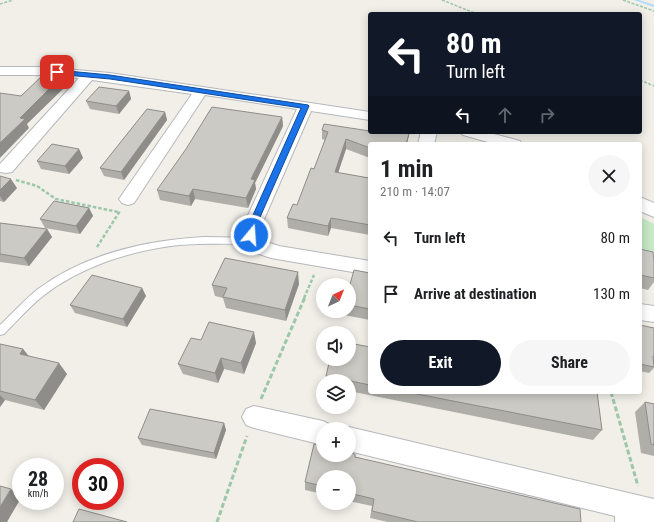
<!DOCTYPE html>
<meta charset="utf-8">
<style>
body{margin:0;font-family:"Roboto Condensed",sans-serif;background:#f6f6f6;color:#202124;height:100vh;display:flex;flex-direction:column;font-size:15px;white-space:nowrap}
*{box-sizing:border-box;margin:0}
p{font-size:13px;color:#757577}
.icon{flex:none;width:22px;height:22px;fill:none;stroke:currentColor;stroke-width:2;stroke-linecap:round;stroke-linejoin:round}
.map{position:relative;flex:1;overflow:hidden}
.drawer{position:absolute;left:368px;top:142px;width:274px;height:252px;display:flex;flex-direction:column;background:#fff;border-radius:4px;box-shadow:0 2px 10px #0003}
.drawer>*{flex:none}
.banner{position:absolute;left:368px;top:12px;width:274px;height:122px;border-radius:4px;box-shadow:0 2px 10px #0003;background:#111827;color:#fff;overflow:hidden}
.needle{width:26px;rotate:43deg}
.tools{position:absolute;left:316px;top:278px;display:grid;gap:8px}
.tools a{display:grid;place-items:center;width:40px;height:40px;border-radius:50%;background:#fff;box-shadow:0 2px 10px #0003;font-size:20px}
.speed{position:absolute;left:12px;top:458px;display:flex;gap:8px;font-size:20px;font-weight:700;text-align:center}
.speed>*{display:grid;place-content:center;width:52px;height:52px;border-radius:50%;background:#fff;box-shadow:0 2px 10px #0003;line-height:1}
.speed small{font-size:10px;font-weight:400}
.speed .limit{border:6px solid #d22;background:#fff;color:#111}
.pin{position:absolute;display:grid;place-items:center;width:34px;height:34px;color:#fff;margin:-17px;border-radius:8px;box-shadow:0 2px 6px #0006}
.me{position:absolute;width:44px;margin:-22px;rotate:18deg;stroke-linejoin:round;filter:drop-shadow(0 0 3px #0008)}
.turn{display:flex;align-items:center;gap:14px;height:84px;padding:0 12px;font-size:18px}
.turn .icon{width:52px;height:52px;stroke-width:2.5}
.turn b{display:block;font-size:28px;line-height:34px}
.lanes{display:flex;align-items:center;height:38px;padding:0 12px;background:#0003;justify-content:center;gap:20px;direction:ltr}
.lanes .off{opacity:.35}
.round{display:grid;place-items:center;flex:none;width:42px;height:42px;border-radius:21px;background:#f6f6f6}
.overview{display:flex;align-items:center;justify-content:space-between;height:68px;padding:0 12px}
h1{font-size:24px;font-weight:700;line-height:30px}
.primary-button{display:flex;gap:8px;margin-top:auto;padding:8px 12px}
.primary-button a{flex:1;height:46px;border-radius:24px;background:#111827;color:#fff;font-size:16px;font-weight:700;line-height:46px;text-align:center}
.primary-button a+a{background:#f6f6f6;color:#202124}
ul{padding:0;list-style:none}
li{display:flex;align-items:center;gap:12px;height:56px;padding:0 12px}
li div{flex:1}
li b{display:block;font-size:15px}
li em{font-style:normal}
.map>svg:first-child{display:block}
</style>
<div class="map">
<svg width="654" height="522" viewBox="0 0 654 522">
<rect width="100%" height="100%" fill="#f1efe8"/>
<path fill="#c5e8c5" d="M640,217L654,224V253L640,249Z"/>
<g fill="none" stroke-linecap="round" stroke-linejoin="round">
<path fill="#aadaff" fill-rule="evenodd" d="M634,0H639L654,5V7Z"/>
<defs>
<path id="lane" d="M205,237L256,238L260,241L256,244C230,244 205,243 179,245C133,250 81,266 43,296C29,307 17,321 4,334L0,335V325C13,313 24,300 38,289C85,254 147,240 205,237Z"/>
<path id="street" d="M0,67H42L110,73L370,112V120L311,111L262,224L260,233L270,243L279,246L370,261V275L271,258L256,253L242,235L244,224L297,109L205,95L134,203L128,205L122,203L119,199L192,94L92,80L12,172L6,173L0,172V164L79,78L42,75H0Z
M421,132H437L434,144H418Z
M460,132H486L520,141L522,144H495L463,135Z
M640,197L654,203V217L640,211Z
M640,304L654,306V322L640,320Z
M254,406L323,421L331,425L333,429H323V445L254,428L246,425L242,417L246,409Z
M349,427L654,499V522H615V516L349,451V429H345Z"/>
</defs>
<use href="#lane" stroke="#b5b8bc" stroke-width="2"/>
<use href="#street" stroke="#b5b8bc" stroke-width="2"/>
<path stroke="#9cc7a9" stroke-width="1.5" stroke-dasharray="3 1.5" stroke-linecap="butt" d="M442,0L477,14
M623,0L654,11
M0,4L13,0
M640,80L654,86"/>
<path stroke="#9cc7a9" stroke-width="2.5" stroke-dasharray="3.5 2" stroke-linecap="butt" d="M16,180L37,186L56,199L118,212
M97,247L120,211
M304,298L314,275"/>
<path stroke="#9cc7a9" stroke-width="3" stroke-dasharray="5 2.5" stroke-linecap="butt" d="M611,392L638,486
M261,399L305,297
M217,522L247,436"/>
<use href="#lane" fill="#fff" fill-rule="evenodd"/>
<use href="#street" fill="#fff" fill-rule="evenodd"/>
</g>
<path fill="#afaea9" d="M129,91L131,99L119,114L90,109L86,101Z
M165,112L167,120L124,180L104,176L100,168Z
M282,117L283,126L255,183L256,189L248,208L195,199L191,206L160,200L157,190Z
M322,130L409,134L407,144H370V158L346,149L338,173L369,178L370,175V235L331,228L328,236L288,228L287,218L297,205L314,169L325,140L322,139Z
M79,149L83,158L69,174L41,169L37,161Z
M0,176L17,188L4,202L0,201Z
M89,208L93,216L80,234L45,228L40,219Z
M0,223L47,229L52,237L29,266L0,262Z
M640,249L654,261V282L648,290L640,288Z
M370,273V320L344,315L345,311H349V288Z
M299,284L286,321L226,308L223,298L215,296L212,285Z
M142,288L146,296L127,327L75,313L70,305Z
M640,325L654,328V368L649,373L640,371Z
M201,340L256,343L244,374L224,369L218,383L183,374L178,364Z
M0,344L23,349L28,356L67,374L44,410L5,400L0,407Z
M370,347V392H597L602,430L593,440L349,391V381H326V376Z
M645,402L654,404V456L641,453L635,412Z
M224,423L226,430L216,459L142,445L138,438Z
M355,457L581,522H388L370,518L372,506L349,501V477H323V494L305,490V482Z"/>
<path fill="#8f8d8a" d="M60,78L64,88L27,124L29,128L0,158V143L20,118Z
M129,91L131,99L119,114L116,106Z
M165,112L167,120L124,180L121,172Z
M282,117L283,126L255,183L256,189L248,208L246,198L251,179Z
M409,134L407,144H406Z
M346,139V149L335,182V172Z
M79,149L83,158L69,174L65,166Z
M11,179L17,188L4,202L0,196V190Z
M193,189L195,199L191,206L189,196Z
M89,208L93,216L80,234L76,226Z
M331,218V228L328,236V226Z
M47,229L52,237L29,266L24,258Z
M298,272L299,284L286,321L285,310Z
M142,288L146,296L127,327L123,319Z
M254,332L256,343L244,374L241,363Z
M23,349L32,360L20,354Z
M221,358L224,369L218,383L215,373Z
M59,363L67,374L44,410L35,400Z
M0,395L5,400L0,407Z
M224,423L226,430L216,459L214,453Z
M11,489L21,497V498L7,522H0V507Z"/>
<path fill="#cccac5" stroke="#8f8d8a" d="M42,76L60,78L20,118L25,119L0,143V93L21,96Z
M99,87L129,91L116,106L86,101Z
M212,107L282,117L251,179L255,180L246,198L193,189L189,196L157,190L186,149Z
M147,109L165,112L121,172L100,168Z
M324,124L370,131V132H399L409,134L406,144H370V148L346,139L335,172L369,178L370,175V225L331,218L328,226L287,218L293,204L297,205L311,168L314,169L328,132L322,130Z
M52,144L79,149L65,166L37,161Z
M0,176L11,179L0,190Z
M54,201L89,208L76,226L40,219Z
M0,223L47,229L24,258L0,254Z
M640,249L653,252L654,261V278L640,275Z
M225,258L298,272L285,310L223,297L227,288L212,285Z
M354,270L370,273V309L349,305V288Z
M92,275L142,288L123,319L70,305Z
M209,322L254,332L241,363L221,358L215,373L178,364L191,338L201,340Z
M640,325L654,328V356H653L654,367L640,364Z
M349,343L370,347V385L326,376L330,359H349Z
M0,344L23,349L20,354L59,363L35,400L0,391Z
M407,392H597L602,430Z
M645,402L654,404V445L651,444Z
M150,409L224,423L214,453L138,438Z
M314,444L323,447V455H349V453L355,454V457L580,509L581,522H418L372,511L374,499L349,493V477H323V486L305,482Z
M0,486L11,489L0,507Z
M79,509L127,522H73Z"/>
<path fill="#1a73e8" stroke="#114b97" d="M57,70L110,75L308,105L309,106L257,224L254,237H248L246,235L249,224L301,108L110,79L55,74L54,72Z"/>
</svg>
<div class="tools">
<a><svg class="needle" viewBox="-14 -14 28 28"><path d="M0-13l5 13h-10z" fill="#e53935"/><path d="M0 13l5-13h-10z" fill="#757577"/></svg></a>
<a><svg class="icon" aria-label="sound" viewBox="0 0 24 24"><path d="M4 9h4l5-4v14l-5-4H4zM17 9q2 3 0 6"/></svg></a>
<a><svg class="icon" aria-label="layers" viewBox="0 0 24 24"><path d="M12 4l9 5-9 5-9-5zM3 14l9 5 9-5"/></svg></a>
<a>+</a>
<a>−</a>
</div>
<div class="speed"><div>28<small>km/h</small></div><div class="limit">30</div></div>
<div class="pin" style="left:57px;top:72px;background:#d93025"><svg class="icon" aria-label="arrive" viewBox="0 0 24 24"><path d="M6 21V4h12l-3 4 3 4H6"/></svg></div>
<svg class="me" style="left:251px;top:235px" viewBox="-20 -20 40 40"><circle r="17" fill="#1a73e8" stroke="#fff" stroke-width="3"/><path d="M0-11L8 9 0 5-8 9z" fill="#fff"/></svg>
<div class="banner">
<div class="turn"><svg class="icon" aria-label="left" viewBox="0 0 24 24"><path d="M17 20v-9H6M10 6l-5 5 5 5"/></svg><div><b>80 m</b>Turn left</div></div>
<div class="lanes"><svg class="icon" aria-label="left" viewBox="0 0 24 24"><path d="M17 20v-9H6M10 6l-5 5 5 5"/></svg><svg class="icon off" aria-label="ahead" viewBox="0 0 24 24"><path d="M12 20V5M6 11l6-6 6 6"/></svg><svg class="icon off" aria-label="right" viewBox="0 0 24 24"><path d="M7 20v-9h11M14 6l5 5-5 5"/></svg></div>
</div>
<section class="drawer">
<div class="overview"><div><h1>1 min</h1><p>210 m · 14:07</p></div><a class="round"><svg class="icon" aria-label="close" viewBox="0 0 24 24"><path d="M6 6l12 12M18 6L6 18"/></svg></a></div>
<ul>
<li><svg class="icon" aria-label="left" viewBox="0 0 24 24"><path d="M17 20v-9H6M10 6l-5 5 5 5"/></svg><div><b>Turn left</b></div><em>80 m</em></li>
<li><svg class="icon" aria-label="arrive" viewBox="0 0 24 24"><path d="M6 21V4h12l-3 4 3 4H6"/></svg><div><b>Arrive at destination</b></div><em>130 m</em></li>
</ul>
<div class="primary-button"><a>Exit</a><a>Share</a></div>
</section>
</div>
